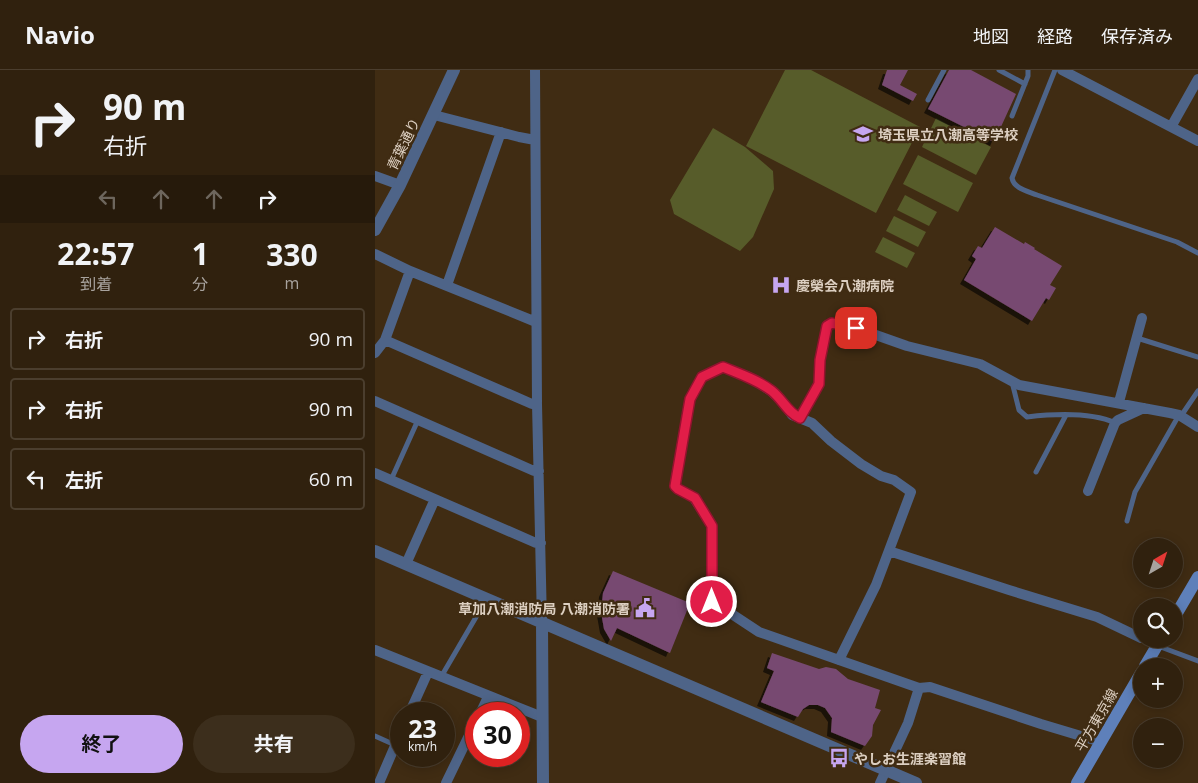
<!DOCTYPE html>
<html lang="ja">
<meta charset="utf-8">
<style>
body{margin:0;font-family:"Open Sans","Noto Sans JP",sans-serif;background:#3c2e1c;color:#f1f3f6;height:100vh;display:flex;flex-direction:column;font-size:19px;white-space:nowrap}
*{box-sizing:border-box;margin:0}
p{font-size:16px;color:#a8a39e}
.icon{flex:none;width:28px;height:28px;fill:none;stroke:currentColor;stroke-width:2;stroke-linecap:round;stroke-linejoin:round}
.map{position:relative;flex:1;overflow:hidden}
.drawer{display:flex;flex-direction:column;background:#30210e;width:375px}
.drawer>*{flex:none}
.banner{background:#30210e;color:#f1f3f6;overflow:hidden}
.needle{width:32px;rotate:39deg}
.controls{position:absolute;left:758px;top:468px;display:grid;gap:10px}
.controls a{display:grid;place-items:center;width:50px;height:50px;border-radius:50%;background:#30210e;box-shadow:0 2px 12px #0003,0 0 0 1px #4b3e2e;font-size:25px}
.speed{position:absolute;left:15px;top:632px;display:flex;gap:10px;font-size:25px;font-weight:700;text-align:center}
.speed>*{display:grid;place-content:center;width:65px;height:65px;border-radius:50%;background:#30210e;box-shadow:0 2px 12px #0003,0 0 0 1px #4b3e2e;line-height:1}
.speed small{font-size:12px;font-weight:400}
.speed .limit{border:8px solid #d22;background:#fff;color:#111}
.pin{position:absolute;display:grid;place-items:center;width:42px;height:42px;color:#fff;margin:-21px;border-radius:10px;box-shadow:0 2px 8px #0006}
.me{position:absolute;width:55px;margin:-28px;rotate:0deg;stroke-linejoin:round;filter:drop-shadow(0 0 4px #0008)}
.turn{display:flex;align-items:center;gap:18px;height:105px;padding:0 20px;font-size:22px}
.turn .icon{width:65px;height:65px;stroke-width:2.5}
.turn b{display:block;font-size:35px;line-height:42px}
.lanes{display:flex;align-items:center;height:48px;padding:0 20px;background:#0003;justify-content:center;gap:25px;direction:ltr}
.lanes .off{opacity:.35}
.eta{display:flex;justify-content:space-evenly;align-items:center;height:85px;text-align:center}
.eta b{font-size:30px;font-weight:700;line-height:35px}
.cta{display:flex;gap:10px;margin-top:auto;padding:10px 20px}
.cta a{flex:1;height:58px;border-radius:30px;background:#c6a6f0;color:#111;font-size:20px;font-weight:700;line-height:58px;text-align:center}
.cta a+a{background:#3c2e1c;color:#f1f3f6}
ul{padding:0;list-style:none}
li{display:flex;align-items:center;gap:15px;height:62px;margin:0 10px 8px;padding:0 10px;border:2px solid #4b3e2e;border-radius:5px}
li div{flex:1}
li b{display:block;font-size:19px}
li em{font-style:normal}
header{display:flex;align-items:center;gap:30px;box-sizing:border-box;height:70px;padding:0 25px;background:#30210e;border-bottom:1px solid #4b3e2e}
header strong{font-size:24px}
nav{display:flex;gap:28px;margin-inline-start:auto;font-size:18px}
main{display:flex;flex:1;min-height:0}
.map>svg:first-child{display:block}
</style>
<header>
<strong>Navio</strong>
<nav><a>地図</a><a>経路</a><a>保存済み</a></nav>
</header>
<main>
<section class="drawer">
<div class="banner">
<div class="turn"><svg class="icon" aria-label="right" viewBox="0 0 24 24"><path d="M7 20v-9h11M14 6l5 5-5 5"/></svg><div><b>90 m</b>右折</div></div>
<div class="lanes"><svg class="icon off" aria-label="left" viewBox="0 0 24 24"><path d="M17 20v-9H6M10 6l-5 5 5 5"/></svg><svg class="icon off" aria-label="ahead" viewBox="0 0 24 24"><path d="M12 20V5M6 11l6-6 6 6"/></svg><svg class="icon off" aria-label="ahead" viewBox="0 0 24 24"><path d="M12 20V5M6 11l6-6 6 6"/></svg><svg class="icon" aria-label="right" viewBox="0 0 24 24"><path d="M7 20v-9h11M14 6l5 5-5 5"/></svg></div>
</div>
<div class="eta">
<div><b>22:57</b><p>到着</p></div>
<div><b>1</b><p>分</p></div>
<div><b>330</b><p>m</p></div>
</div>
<ul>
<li><svg class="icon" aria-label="right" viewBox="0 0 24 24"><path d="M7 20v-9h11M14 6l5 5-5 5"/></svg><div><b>右折</b></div><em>90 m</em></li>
<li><svg class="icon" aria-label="right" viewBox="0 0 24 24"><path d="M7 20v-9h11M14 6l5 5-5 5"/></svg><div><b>右折</b></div><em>90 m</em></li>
<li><svg class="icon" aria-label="left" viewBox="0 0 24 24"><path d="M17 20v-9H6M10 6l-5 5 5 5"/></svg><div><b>左折</b></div><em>60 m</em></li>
</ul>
<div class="cta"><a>終了</a><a>共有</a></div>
</section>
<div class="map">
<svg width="823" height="713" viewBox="0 0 823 713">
<defs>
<filter id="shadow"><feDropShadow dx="-4" dy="4" stdDeviation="0" flood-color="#0009"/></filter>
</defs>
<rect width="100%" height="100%" fill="#402c13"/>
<path fill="#575c2a" d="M410,0H436L545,57L501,143L371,76Z
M561,48L616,77L601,105L547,77Z
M338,58L370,77L398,101L399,119L378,167L365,181L299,144L295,130Z
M543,85L598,113L583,142L528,114Z
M530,125L562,142L554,156L522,140Z
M519,146L551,162L543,177L511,161Z
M508,167L540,183L532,198L500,182Z"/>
<path fill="#774a71" filter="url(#shadow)" d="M512,0H533L525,15L542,24L538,31L507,15Z
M574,0H596L641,24L619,72L553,39Z
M620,157L649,174L650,172L660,178L659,179L687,196L675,215L681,218L674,230L671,228L657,251L589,210L601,189L597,186L603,176L607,178Z
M238,501L315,533L295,583L242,558L236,571L229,559L226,542L228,523Z
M397,583L444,599L451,597L461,599L473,609L505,620L500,638L506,640L498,655L497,666L490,676L456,662L457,648L450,638L443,635H434L428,639L423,647L386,632L399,601L392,598Z"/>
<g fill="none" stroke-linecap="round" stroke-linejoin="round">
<path stroke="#4e6488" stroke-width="5" d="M624,0L650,14
M680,0L637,108C639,119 653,121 662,125L802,172L823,183
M553,30L569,0
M637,46L653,6V0
M762,268L823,287
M637,312L644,340L652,347C678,344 716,342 740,353
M806,346L823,321
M661,402L691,345
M16,410L43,350
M752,451L760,422L804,345
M783,576L823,591
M66,607L111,530
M0,666L20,675"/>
<path stroke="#4e6488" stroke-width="10" d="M160,0L162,334L167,553
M687,0L823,71
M59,45L144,67L160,70
M796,57L823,9
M0,106L25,115
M0,184L35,201L161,252
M72,215L126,62
M10,270L157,334H162
M0,283L10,270L35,201
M0,331L159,401H164
M744,332L767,248
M425,348L444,314L445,290L452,256L457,253L481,258L532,276L605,294L644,315L795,343L804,345L823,357
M0,403L161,473H166
M713,421L740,353L743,350L769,338
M514,481L634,520L722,547L766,568
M31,494L60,429
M0,580L167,647
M464,590L501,515L536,422L519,410L506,406L486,394L456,371L437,353L417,345L408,332L396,321L374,307L348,297L327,307L315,329L300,416L303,419L319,428L337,456V531L384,562L544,618L555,617L666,654L726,672
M34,644L53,602
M105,644L113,627
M4,713L26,662
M71,713L101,651
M505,713L533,653L544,618"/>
<path stroke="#4e6488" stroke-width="12" d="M0,160L25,115L79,0
M0,481L541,713
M167,553L168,713"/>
<path stroke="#5e80ba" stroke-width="12" d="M799,548L823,507
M770,596L786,569
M702,713L766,603"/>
</g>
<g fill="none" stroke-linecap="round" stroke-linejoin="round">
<defs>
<path id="route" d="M337,532V456L320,428L303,419L300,416L315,329L327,307L348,297C365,304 383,310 397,321C408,330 413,343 425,348L444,314L445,290L452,256L457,253L481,258"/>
</defs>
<use href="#route" stroke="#92132f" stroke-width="12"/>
<use href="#route" stroke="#e11d48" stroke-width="9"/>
</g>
<defs>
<symbol id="school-bare" viewBox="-9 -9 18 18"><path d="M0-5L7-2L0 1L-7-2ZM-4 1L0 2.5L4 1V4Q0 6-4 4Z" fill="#c6a6f0" stroke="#402c13" stroke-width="2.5" paint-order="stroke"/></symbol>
<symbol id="hospital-bare" viewBox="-9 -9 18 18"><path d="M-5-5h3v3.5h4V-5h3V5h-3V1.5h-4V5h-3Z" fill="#c6a6f0" stroke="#402c13" stroke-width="2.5" paint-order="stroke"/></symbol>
<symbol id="civic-bare" viewBox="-9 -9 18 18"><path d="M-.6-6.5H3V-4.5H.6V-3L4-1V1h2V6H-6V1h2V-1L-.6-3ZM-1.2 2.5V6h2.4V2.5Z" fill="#c6a6f0" stroke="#402c13" stroke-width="2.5" paint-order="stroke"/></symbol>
<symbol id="bus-bare" viewBox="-9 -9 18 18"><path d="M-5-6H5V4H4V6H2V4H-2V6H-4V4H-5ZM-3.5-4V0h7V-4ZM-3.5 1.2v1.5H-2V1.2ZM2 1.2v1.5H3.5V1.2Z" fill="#c6a6f0" stroke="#402c13" stroke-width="2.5" paint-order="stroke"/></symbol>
</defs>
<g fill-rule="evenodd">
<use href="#school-bare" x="474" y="50" width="28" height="28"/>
<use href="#hospital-bare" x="392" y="201" width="28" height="28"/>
<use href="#civic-bare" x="256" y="524" width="28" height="28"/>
<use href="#bus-bare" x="450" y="674" width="28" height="28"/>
</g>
<g text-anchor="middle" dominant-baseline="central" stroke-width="5" stroke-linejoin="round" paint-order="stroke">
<g font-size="14" font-weight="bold" fill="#dccfc1" stroke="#402c13" text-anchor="start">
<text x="503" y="64">埼玉県立八潮高等学校</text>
<text x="421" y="215">慶榮会八潮病院</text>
<text x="255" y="538" text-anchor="end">草加八潮消防局 八潮消防署</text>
<text x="479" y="688">やしお生涯楽習館</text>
</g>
<g font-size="14" fill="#dccfc1" stroke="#402c13">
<text transform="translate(28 74) rotate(-64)">青葉通り</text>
<text transform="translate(721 650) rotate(-60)">平方東京線</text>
</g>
</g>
</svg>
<div class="controls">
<a><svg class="needle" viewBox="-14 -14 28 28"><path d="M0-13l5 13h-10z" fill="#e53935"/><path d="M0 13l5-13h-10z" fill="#a8a39e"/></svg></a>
<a><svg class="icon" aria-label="search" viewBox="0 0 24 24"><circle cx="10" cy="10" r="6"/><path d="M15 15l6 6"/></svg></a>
<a>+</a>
<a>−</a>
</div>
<div class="speed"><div>23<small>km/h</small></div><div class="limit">30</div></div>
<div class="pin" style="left:481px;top:258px;background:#d93025"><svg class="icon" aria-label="arrive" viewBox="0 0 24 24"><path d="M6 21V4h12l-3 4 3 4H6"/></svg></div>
<svg class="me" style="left:337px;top:532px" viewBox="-20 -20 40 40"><circle r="17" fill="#e11d48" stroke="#fff" stroke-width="3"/><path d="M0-11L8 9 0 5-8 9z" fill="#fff"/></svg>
</div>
</main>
